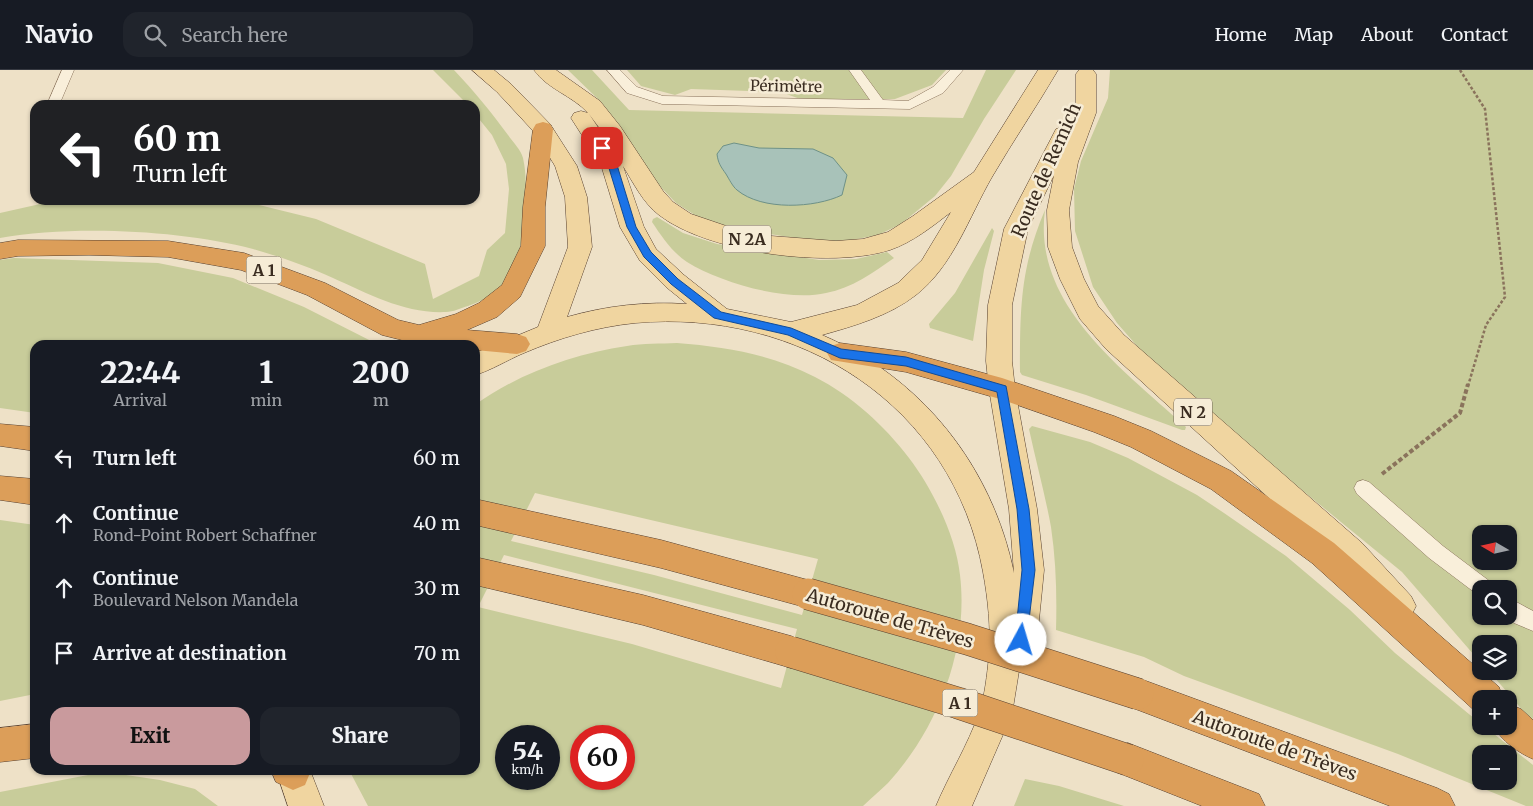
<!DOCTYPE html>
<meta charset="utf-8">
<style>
body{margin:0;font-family:Merriweather,serif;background:#20242c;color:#f1f3f6;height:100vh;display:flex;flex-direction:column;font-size:19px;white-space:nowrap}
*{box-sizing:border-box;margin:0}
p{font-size:16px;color:#9ea1a6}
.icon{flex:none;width:28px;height:28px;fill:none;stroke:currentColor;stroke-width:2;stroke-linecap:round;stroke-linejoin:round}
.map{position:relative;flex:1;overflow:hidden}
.details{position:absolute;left:30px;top:270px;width:450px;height:435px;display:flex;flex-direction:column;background:#171b24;border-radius:15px;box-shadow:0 1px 4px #0004}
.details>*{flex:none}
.banner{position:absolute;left:30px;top:30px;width:450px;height:105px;border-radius:15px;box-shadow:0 1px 4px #0004;background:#202124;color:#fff;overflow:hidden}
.needle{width:32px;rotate:279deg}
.buttons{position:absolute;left:1472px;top:455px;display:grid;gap:10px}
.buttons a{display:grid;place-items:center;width:45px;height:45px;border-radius:10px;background:#171b24;box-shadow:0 1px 4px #0004;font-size:25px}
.speed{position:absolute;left:495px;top:655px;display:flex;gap:10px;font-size:25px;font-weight:700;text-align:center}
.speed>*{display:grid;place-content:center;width:65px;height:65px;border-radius:50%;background:#171b24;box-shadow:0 1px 4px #0004;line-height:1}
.speed small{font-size:12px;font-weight:400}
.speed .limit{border:8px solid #d22;background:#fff;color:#111}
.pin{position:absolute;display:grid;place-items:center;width:42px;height:42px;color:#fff;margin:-21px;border-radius:10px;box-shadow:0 2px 8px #0006}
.me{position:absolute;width:55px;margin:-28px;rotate:6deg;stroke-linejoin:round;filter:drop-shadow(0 0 4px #0008)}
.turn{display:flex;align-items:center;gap:18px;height:105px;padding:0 20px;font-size:22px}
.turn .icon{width:65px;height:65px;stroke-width:2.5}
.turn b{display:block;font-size:35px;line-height:42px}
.eta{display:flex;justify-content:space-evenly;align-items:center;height:85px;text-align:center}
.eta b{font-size:30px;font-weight:800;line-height:35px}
.cta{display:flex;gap:10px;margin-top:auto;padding:10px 20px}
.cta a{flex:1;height:58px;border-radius:15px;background:#c99a9d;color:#111;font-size:20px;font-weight:800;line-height:58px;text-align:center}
.cta a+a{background:#20242c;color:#f1f3f6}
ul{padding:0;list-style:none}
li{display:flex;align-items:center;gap:15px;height:65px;padding:0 20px}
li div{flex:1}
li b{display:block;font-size:19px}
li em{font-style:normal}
header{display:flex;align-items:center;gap:30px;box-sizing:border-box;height:70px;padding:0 25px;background:#171b24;border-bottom:1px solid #363941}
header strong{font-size:24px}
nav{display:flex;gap:28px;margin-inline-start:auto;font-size:18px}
.search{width:350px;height:45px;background:#20242c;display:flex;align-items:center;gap:12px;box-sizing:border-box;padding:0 18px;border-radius:15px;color:#9ea1a6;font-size:19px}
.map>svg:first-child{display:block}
</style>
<header>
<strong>Navio</strong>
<div class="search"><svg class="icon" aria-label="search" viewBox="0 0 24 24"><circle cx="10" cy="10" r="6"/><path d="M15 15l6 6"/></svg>Search here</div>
<nav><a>Home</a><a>Map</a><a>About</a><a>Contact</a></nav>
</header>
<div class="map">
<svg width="1533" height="736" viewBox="0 0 1533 736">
<rect width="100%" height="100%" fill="#eee1c7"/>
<path fill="#c8cc9a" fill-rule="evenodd" d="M433,0H454C474,21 491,42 508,65C513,72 521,80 523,88C528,110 525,134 523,157C520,195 507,224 468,236C461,238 453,242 446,242C405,244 369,224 333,208C309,197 278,186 253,179C181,160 73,155 0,168V143L58,130H239L316,149L425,194L433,229L479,206L487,180L505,163L509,119L506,94L492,65L475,44V35H468Z
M568,0H592L629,40L963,48L986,0H1016L984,49L951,106L935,126L901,154L878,165L846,171L820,172L721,156L701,149L676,133L655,111L602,33Z
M627,0H946L932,15L895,29H800L781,22L691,19L675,25L641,16Z
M1110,0H1533V649L1524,642L1489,601H1509V574H1481V593L1402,502L1231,362L1151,292L1117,253L1093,217L1075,161L1074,119L1081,91L1108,28ZM1481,464H1509V491H1481ZM1481,519H1509V546H1481Z
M1045,140C1032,235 1124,300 1186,357L1185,360H1182L1086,325L1022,305L1020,302C1020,240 1020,198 1045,140Z
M657,147L683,163L717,174L819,190L856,189L887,182L894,188C873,203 852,218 826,223C787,232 721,213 687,192C672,182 662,167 652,152L653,149Z
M992,158L994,161L984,200L973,271L930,258L929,254L955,223Z
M14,188L158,193L233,208L304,237L379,275H35V343L0,338V190Z
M677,273C726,277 771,284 815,307C852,326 884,355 909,388C932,418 956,466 960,505C969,579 938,658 888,713C880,721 871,728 863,736H368L349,700H475V335C519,303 574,284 627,276C643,273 661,274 677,273ZM535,423L818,489L802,545L654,505L511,471ZM504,485L797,559L781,618L632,574L478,537ZM506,666H549V709H506ZM581,666H624V709H581Z
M1032,356L1090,372L1128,388L1197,425L1224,443L1286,486L1350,540L1395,583L1481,654V656H1484L1533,695V736H1526L1398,684L1184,606L1144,587L1056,560C1057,525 1056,491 1051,457C1045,424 1036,392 1029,359ZM1481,684H1509V711H1481Z
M0,450L35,455V624L0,631Z
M88,705H126L160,710L195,719L218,736H0V722Z
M1025,709L1059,716L1124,736H1014Z"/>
<path fill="#a8c2b9" stroke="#6e9187" d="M734,73L759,78L813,79L833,88L847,105L842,125C815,138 762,141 737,120C733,117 729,109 726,104C721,97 718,93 717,84L723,76Z"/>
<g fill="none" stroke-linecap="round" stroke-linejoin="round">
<defs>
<path id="lane" d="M62,0H74L60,33H50L49,30Z
M607,0H620L637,17L663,26L870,30L849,0H861L883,30L908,31L933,17L950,0H963L943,23L910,39L662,34L627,23Z
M1363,410L1369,412L1443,476L1492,513L1495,519H1481V527L1478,525L1429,488L1357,424L1354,418L1357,412Z
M1509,528L1533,541V561L1514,553L1505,546H1509Z"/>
<path id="primary" d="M472,0H494L511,14L550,54L577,96L587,127L592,177L567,247C605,236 647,231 687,234L666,217L640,191L620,157L601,95L571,48L574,43L581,41L588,43C573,26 547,19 534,0H556L600,31L620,56L663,121L673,132L691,144L738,160L771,166L836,171L863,169L888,162L913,146L974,102L1038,0H1058C1037,36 1013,71 992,107C969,147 953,196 916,225C889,246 854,256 822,265C922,308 992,396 1014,503L1009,439L989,319L986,291L988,235L1004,159L1056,59L1063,57L1069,59L1076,43V4L1079,0H1093L1096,4V43L1078,92L1069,140L1072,177L1084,209L1098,236L1124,265L1362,473L1411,526L1416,536L1411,546L1400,551L1389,546L1340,493L1106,279L1080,249L1060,209L1048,177L1047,140L1054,105L1028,159L1012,235V291L1015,319L1037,439L1044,500L1037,570L1026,598L1019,601L1012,644L972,736H936C949,705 968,675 979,643C985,625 987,605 989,586C991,558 988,529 983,502C953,335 799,238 635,253C596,257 559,268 524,283C507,290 492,300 475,305V283L538,257L568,177L565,127L555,96L535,63L497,22ZM589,44L604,64L620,90ZM623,96C633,112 643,133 659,145C708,183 831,199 890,180C913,172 933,156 951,142L922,190L898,213L857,235L791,252L727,239L684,205L656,179L644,157Z
M276,700H310L324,736H288Z"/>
<path id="highway" d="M543,52L550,54L553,59L545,137V176L520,227L497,247L467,260L517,264L526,267L530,274L526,281L517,284L475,280V275H422L382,265L307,225L241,200L168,187L89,185L18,186L0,189V173L18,170L168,171L244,183L325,213L398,250L419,255L456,244L479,233L502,215L521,176L523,137L533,59L536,54Z
M840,273L906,282L1002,308L1114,346L1151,361L1231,401L1334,473L1499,617L1503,629H1481V643L1475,641L1312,493L1211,419L1131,377L1094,362L1000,329L906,302L831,290L827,283L831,276Z
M0,354L35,357V381L0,376Z
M0,406L35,409V435L0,430Z
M475,429L661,470L808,510L819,514L823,524L819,534L808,538L661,498L475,455Z
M475,487L643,525L791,566L802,571L807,582L802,593L791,598L643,555L475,515Z
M1138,608L1437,718L1449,724L1455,736H1390L1138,640L1126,636L1122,624L1126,612Z
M1509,634L1521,639L1533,650V689C1519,683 1501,671 1494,656H1509Z
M35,654V688L0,692V658Z
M1128,673L1259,724L1265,736H1202L1116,702L1111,690L1116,678Z
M271,700H309L310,703L305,715L293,720L276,712Z"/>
</defs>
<use href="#lane" stroke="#8a735c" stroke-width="1"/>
<use href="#primary" stroke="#584130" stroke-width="1"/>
<use href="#highway" stroke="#584130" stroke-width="1"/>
<path stroke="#8a735c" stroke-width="2.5" stroke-dasharray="3 2" stroke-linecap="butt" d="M1460,0L1485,39L1505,227L1486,255L1468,316"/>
<path stroke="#8a735c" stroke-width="4" stroke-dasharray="4.5 2.5" stroke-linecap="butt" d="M1382,404L1460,343L1468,314"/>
<use href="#lane" fill="#f9efda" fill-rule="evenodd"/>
<use href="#primary" fill="#f0d5a0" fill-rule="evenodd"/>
<use href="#highway" fill="#dc9e59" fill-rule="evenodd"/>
<defs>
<path id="highway-bridge" d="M808,524L967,569L1138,624
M791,582L958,633L1128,690"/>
</defs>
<use href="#highway-bridge" stroke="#584130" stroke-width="32" stroke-linecap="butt"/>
<use href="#highway-bridge" stroke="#dc9e59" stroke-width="31"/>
</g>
<path fill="#1a73e8" stroke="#114b97" d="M602,75L605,76L617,95L636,157L651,182L678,209L721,242L791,258L841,279L906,287L1006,316L1029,439L1035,500L1026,575L1021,577L1017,575L1015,570L1022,500L1017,439L997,322L906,296L840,288L788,265L714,248L671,214L644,187L627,157L608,95L597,78Z"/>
<g text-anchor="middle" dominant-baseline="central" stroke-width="5" stroke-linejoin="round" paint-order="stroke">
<g font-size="15" fill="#3a2c20" stroke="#f6ecd6">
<text transform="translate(786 16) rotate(1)">Périmètre</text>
</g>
<g fill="#f6ecd6" stroke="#726657" stroke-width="1">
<rect x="723" y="155.5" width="48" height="27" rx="4"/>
<rect x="246.5" y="186.5" width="35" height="27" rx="4"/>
<rect x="1174" y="328.5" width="38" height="27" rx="4"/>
<rect x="942.5" y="619.5" width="35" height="27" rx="4"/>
</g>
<g font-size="16" font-weight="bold" fill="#3a2c20">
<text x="747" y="169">N 2A</text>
<text x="264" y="200">A 1</text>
<text x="1193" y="342">N 2</text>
<text x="960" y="633">A 1</text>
</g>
<g font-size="18" fill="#3a2c20" stroke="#f6ecd6">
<text transform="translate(1046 100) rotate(-66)">Route de Remich</text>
<text transform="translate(890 548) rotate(16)">Autoroute de Trèves</text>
<text transform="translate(1275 675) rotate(20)">Autoroute de Trèves</text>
</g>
</g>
</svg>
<div class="buttons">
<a><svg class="needle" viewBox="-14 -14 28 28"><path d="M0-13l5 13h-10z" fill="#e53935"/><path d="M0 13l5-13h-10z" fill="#9ea1a6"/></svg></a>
<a><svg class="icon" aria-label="search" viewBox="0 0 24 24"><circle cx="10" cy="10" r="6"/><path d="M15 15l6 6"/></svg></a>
<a><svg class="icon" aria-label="layers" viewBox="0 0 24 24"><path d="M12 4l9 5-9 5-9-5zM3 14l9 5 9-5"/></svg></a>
<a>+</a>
<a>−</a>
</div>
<div class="speed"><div>54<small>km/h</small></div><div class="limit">60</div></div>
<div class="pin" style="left:602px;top:78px;background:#d93025"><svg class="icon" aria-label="arrive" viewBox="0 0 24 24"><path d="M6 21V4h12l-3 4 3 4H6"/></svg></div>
<svg class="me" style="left:1021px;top:570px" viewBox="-20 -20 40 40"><circle r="19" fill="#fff"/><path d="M0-13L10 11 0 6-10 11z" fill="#1a73e8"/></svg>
<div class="banner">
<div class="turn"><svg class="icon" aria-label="left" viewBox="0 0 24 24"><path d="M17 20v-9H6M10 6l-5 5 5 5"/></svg><div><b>60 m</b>Turn left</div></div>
</div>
<section class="details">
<div class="eta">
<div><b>22:44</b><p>Arrival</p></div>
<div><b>1</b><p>min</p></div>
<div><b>200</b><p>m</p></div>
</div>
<ul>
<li><svg class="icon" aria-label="left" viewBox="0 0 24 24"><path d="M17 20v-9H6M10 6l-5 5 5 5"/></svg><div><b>Turn left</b></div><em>60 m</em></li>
<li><svg class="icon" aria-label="ahead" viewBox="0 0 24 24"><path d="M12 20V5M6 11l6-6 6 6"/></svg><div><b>Continue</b><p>Rond-Point Robert Schaffner</p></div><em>40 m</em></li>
<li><svg class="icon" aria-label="ahead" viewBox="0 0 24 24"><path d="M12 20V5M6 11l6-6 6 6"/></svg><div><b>Continue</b><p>Boulevard Nelson Mandela</p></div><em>30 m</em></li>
<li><svg class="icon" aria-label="arrive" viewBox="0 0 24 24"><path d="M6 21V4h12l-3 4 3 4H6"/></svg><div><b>Arrive at destination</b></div><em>70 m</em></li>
</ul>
<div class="cta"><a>Exit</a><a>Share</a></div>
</section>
</div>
